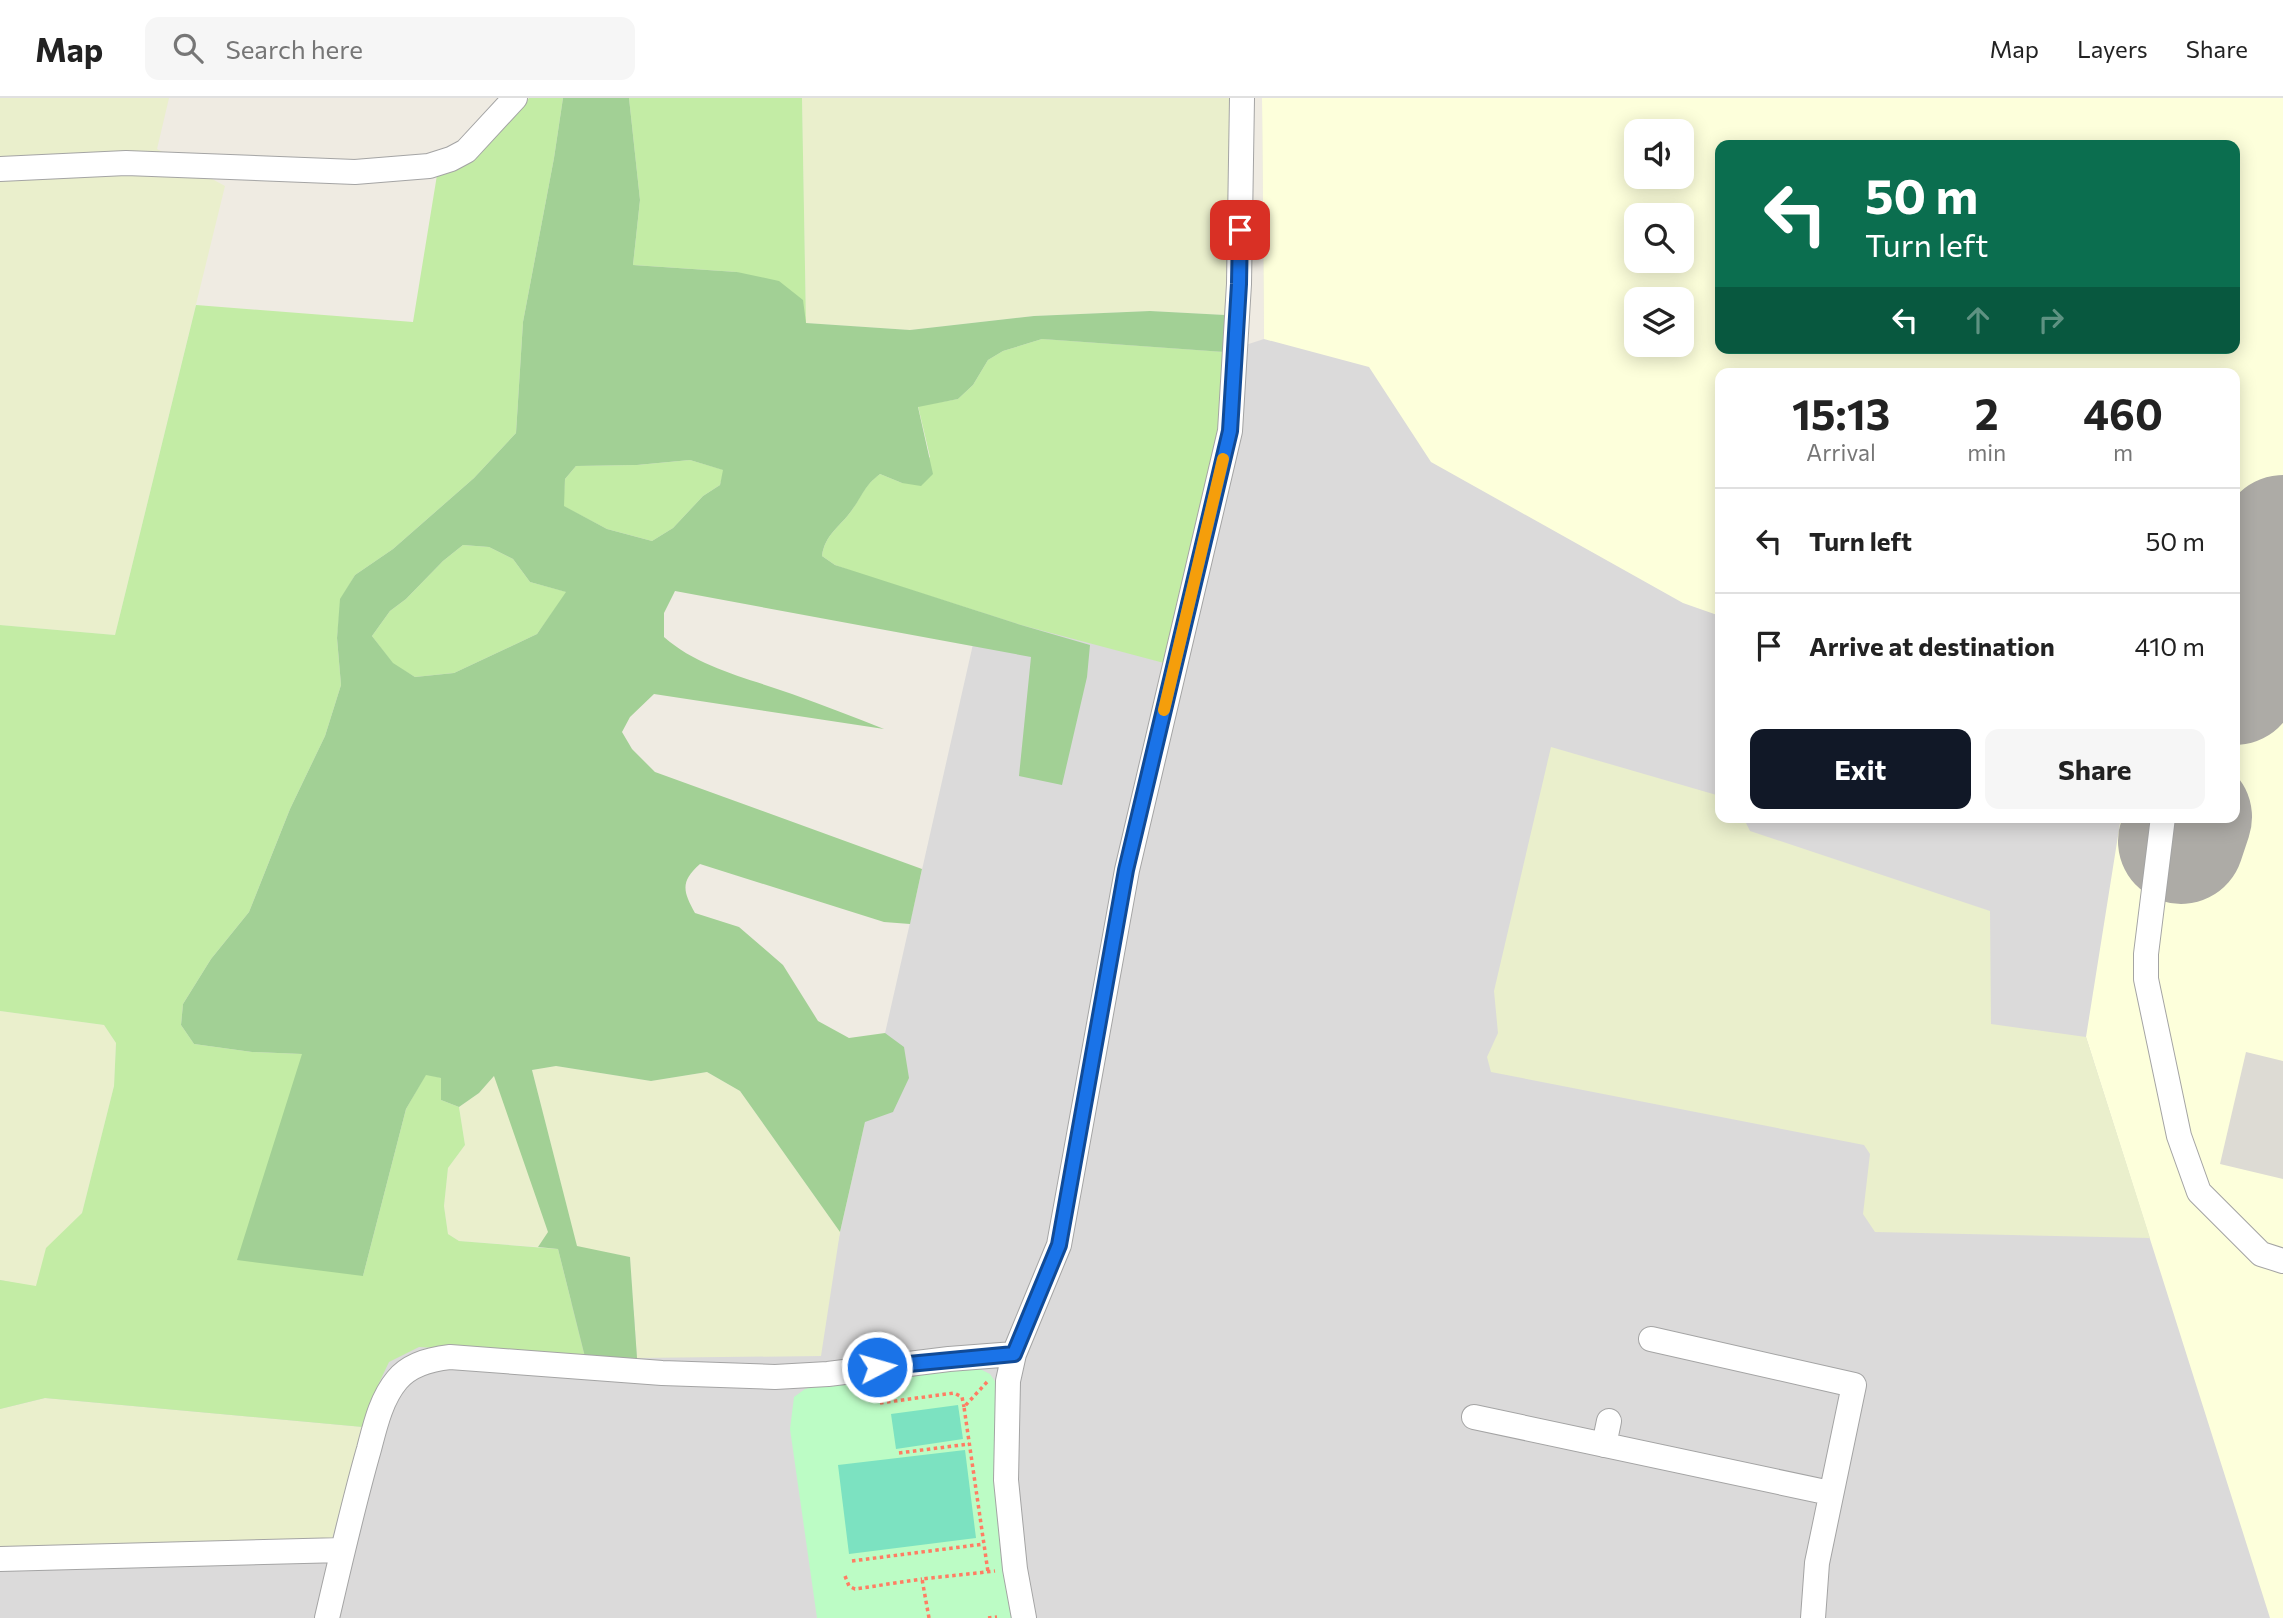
<!DOCTYPE html>
<style>
body{margin:0;font-family:Commissioner,sans-serif;background:#f6f6f6;color:#222;height:100vh;display:flex;flex-direction:column;font-size:26px;white-space:nowrap}
*{box-sizing:border-box;margin:0}
p{font-size:23px;color:#767676}
.icon{flex:none;width:38px;height:38px;fill:none;stroke:currentColor;stroke-width:2;stroke-linecap:round;stroke-linejoin:round}
.map{position:relative;flex:1;overflow:hidden}
.sheet{position:absolute;left:1715px;top:270px;width:525px;height:455px;display:flex;flex-direction:column;background:#fff;border-radius:14px;box-shadow:0 4px 18px #0003}
.sheet>*{flex:none}
.hud{position:absolute;left:1715px;top:42px;width:525px;height:214px;border-radius:14px;box-shadow:0 4px 18px #0003;background:#0b6e4f;color:#fff;overflow:hidden}
.fabs{position:absolute;left:1624px;top:21px;display:grid;gap:14px}
.fabs a{display:grid;place-items:center;width:70px;height:70px;border-radius:14px;background:#fff;box-shadow:0 4px 18px #0003;font-size:35px}
.pin{position:absolute;display:grid;place-items:center;width:60px;height:60px;color:#fff;margin:-30px;border-radius:14px;box-shadow:0 4px 10px #0006}
.me{position:absolute;width:77px;margin:-38px;rotate:84deg;stroke-linejoin:round;filter:drop-shadow(0 0 5px #0008)}
.turn{display:flex;align-items:center;gap:24px;height:147px;padding:0 35px;font-size:32px}
.turn .icon{width:91px;height:91px;stroke-width:2.5}
.turn b{display:block;font-size:49px;line-height:60px}
.lanes{display:flex;align-items:center;height:66px;padding:0 35px;background:#0003;justify-content:center;gap:35px;direction:ltr}
.lanes .off{opacity:.35}
.eta{display:flex;justify-content:space-evenly;align-items:center;height:119px;text-align:center}
.eta b{font-size:42px;font-weight:700;line-height:49px}
.primary-button{display:flex;gap:14px;margin-top:auto;padding:14px 35px}
.primary-button a{flex:1;height:80px;border-radius:14px;background:#111827;color:#fff;font-size:28px;font-weight:700;line-height:80px;text-align:center}
.primary-button a+a{background:#f6f6f6;color:#222}
ul{padding:0;list-style:none}
li{display:flex;align-items:center;gap:21px;height:105px;padding:0 35px;border-top:2px solid #e0e0e0}
li div{flex:1}
li b{display:block;font-size:26px}
li em{font-style:normal}
header{display:flex;align-items:center;gap:42px;box-sizing:border-box;height:98px;padding:0 35px;background:#fff;border-bottom:2px solid #e0e0e0}
header strong{font-size:33px}
nav{display:flex;gap:38px;margin-inline-start:auto;font-size:24px}
.search{width:490px;height:63px;background:#f6f6f6;display:flex;align-items:center;gap:18px;box-sizing:border-box;padding:0 24px;border-radius:14px;color:#767676;font-size:26px}
.map>svg:first-child{display:block}
</style>
<header>
<strong>Map</strong>
<div class="search"><svg class="icon" aria-label="search" viewBox="0 0 24 24"><circle cx="10" cy="10" r="6"/><path d="M15 15l6 6"/></svg>Search here</div>
<nav><a>Map</a><a>Layers</a><a>Share</a></nav>
</header>
<div class="map">
<svg width="2283" height="1520" viewBox="0 0 2283 1520">
<rect width="100%" height="100%" fill="#efebe2"/>
<path fill="#dbdada" fill-rule="evenodd" d="M1262,0H2283V1520H0V1131L817,1236L1042,241L1224,254L1264,241ZM1636,33H1682V79H1636ZM1720,47H2235V250H1720ZM1636,117H1682V163H1636ZM1636,201H1682V247H1636ZM1720,275H2235V719H1720Z"/>
<path fill="#fdffdb" fill-rule="evenodd" d="M1262,0H2283V1520H2270L2086,939L2121,719H2235V275H1720V518L1683,505L1431,364L1369,269L1264,241ZM1636,33H1682V79H1636ZM1720,47H2235V250H1720ZM1636,117H1682V163H1636ZM1636,201H1682V247H1636Z"/>
<path fill="#dddbd4" d="M2246,954L2283,963V1081L2220,1066Z"/>
<path fill="#eaefcc" d="M0,0H169L157,51L225,88L115,537L0,527Z
M802,0H1231L1225,217L1150,213L1034,218L910,232L806,225Z
M1551,649L1720,698V719H1743L1750,733L1990,813L1991,926L2086,939L2150,1140L1875,1134L1863,1116L1870,1056L1864,1047L1491,974L1487,959L1498,935L1494,893Z
M0,913L104,927L116,945L114,988L82,1115L47,1150L36,1189L0,1182Z
M556,968L651,983L707,974L740,993L840,1134L821,1258L637,1260L630,1159L577,1149L532,972Z
M495,977L549,1134L538,1149L459,1143L448,1136L444,1108L448,1070L465,1047L459,1009L479,995Z
M45,1300L363,1329L332,1441L0,1450V1311Z"/>
<path fill="#c3eca5" d="M529,0H563L554,60L523,224L516,335L474,380L393,451L355,477L341,501L337,540L341,587L325,638L290,711L249,814L211,861L183,906L181,927L194,946L252,954L302,956L363,1178L406,1011L426,976L442,980L441,1002L459,1009L465,1047L448,1070L444,1108L448,1136L459,1143L558,1151L585,1259L419,1249L389,1264L379,1285L363,1329L45,1300L0,1311V1182L36,1188L46,1150L82,1115L114,988L116,945L104,927L0,913V527L115,537L196,207L413,224L437,77L487,48Z
M629,0H802L806,225L737,174L633,167L640,102Z
M1042,241L1224,254L1218,330L1164,565L1021,527L857,475L835,467L822,458C825,436 840,429 852,412C863,396 863,389 880,376L902,385L930,359L918,308L958,301L973,287L988,262L1003,253Z
M690,362L724,372L720,387L703,398L673,430L652,443L607,431L563,408L565,381L576,368L637,367Z
M463,447L489,449L513,461L530,484L567,494L537,536L454,575L415,579L393,566L372,538L390,513L406,501L443,463Z"/>
<path fill="#a2d095" fill-rule="evenodd" d="M563,0H629L640,102L633,167L737,174L779,183L803,202L806,225L910,232L1034,218L1150,213L1225,217L1224,254L1042,241L1003,253L988,262L973,287L958,301L918,309L933,376L921,388L902,385L880,376C864,388 863,397 852,412C840,429 825,436 822,458L835,467L1021,527L1090,547L1087,579L1062,687L1019,678L1031,559L675,493L664,515V539C699,570 748,580 792,596C823,607 854,619 884,631L654,596L630,619L622,634L632,651L655,674L922,771L910,826L884,824L700,766C680,784 683,793 695,815L739,829L783,867L818,923L849,940L885,935L904,949L909,980L893,1014L865,1024L840,1134L740,993L707,974L651,983L556,968L532,972L577,1148L630,1159L637,1260L585,1259L558,1151L538,1149L548,1134L494,978L479,995L459,1009L441,1002V980L426,977L406,1011L363,1178L237,1162L302,956L252,954L194,946L181,927L183,906L211,861L249,814L290,711L325,638L341,587L337,540L340,501L355,477L393,451L474,380L516,335L523,224L554,60ZM690,362L723,372L720,387L703,398L673,430L652,443L607,431L564,408L565,381L576,368L637,367ZM463,447L489,449L513,461L530,484L566,494L537,536L454,575L415,579L393,565L372,538L390,513L406,501L443,463Z"/>
<path fill="#bcfcc5" d="M978,1270L990,1276L996,1285L1014,1520H817L790,1331L794,1299L805,1291L825,1286Z"/>
<path fill="#7ce2c1" d="M958,1307L963,1341L896,1351L891,1316Z
M965,1352L976,1440L849,1456L838,1367Z"/>
<g fill="none" stroke-linecap="round" stroke-linejoin="round">
<path stroke="#adaba6" stroke-width="126" d="M2235,584L2283,440
M2181,743L2189,719"/>
<defs>
<path id="minor" d="M0,71L126,65L355,74L429,68L451,61L466,53L515,0
M2163,719L2146,856V881L2179,1038L2199,1094L2261,1156L2283,1163
M1651,1241L1854,1287L1817,1465L1813,1520
M1474,1319L1830,1395
M1604,1347L1609,1323
M0,1461L343,1452
M327,1520C340,1464 353,1407 369,1351C375,1328 381,1301 397,1282C410,1266 431,1261 450,1259L662,1275L775,1279L828,1276L949,1261L1014,1256
M1024,1520L1015,1471L1006,1382L1008,1283L1014,1256L1059,1147L1127,772L1230,333L1239,186L1242,0"/>
</defs>
<use href="#minor" stroke="#a4a4a4" stroke-width="26"/>
<path stroke="#ff7d63" stroke-width="3.5" stroke-dasharray="3.5 3.5" stroke-linecap="butt" d="M987,1284L964,1309L988,1474
M880,1305L954,1295L962,1299L964,1309
M899,1355L969,1346
M852,1463L984,1446
M845,1478L849,1488L855,1491L922,1481
M929,1520L922,1481L995,1473
M988,1520L997,1519"/>
<use href="#minor" stroke="#fff" stroke-width="24"/>
</g>
<g fill="none" stroke-linecap="round" stroke-linejoin="round">
<defs>
<path id="route" d="M877,1269L1014,1256L1059,1147L1126,772L1230,333L1239,186L1240,132"/>
</defs>
<use href="#route" stroke="#114b97" stroke-width="18"/>
<use href="#route" stroke="#1a73e8" stroke-width="12"/>
<path stroke="#f59e0b" stroke-width="12" d="M1164,612L1223,361"/>
</g>
</svg>
<div class="fabs">
<a><svg class="icon" aria-label="sound" viewBox="0 0 24 24"><path d="M4 9h4l5-4v14l-5-4H4zM17 9q2 3 0 6"/></svg></a>
<a><svg class="icon" aria-label="search" viewBox="0 0 24 24"><circle cx="10" cy="10" r="6"/><path d="M15 15l6 6"/></svg></a>
<a><svg class="icon" aria-label="layers" viewBox="0 0 24 24"><path d="M12 4l9 5-9 5-9-5zM3 14l9 5 9-5"/></svg></a>
</div>
<div class="pin" style="left:1240px;top:132px;background:#d93025"><svg class="icon" aria-label="arrive" viewBox="0 0 24 24"><path d="M6 21V4h12l-3 4 3 4H6"/></svg></div>
<svg class="me" style="left:877px;top:1269px" viewBox="-20 -20 40 40"><circle r="17" fill="#1a73e8" stroke="#fff" stroke-width="3"/><path d="M0-11L8 9 0 5-8 9z" fill="#fff"/></svg>
<div class="hud">
<div class="turn"><svg class="icon" aria-label="left" viewBox="0 0 24 24"><path d="M17 20v-9H6M10 6l-5 5 5 5"/></svg><div><b>50 m</b>Turn left</div></div>
<div class="lanes"><svg class="icon" aria-label="left" viewBox="0 0 24 24"><path d="M17 20v-9H6M10 6l-5 5 5 5"/></svg><svg class="icon off" aria-label="ahead" viewBox="0 0 24 24"><path d="M12 20V5M6 11l6-6 6 6"/></svg><svg class="icon off" aria-label="right" viewBox="0 0 24 24"><path d="M7 20v-9h11M14 6l5 5-5 5"/></svg></div>
</div>
<section class="sheet">
<div class="eta">
<div><b>15:13</b><p>Arrival</p></div>
<div><b>2</b><p>min</p></div>
<div><b>460</b><p>m</p></div>
</div>
<ul>
<li><svg class="icon" aria-label="left" viewBox="0 0 24 24"><path d="M17 20v-9H6M10 6l-5 5 5 5"/></svg><div><b>Turn left</b></div><em>50 m</em></li>
<li><svg class="icon" aria-label="arrive" viewBox="0 0 24 24"><path d="M6 21V4h12l-3 4 3 4H6"/></svg><div><b>Arrive at destination</b></div><em>410 m</em></li>
</ul>
<div class="primary-button"><a>Exit</a><a>Share</a></div>
</section>
</div>
